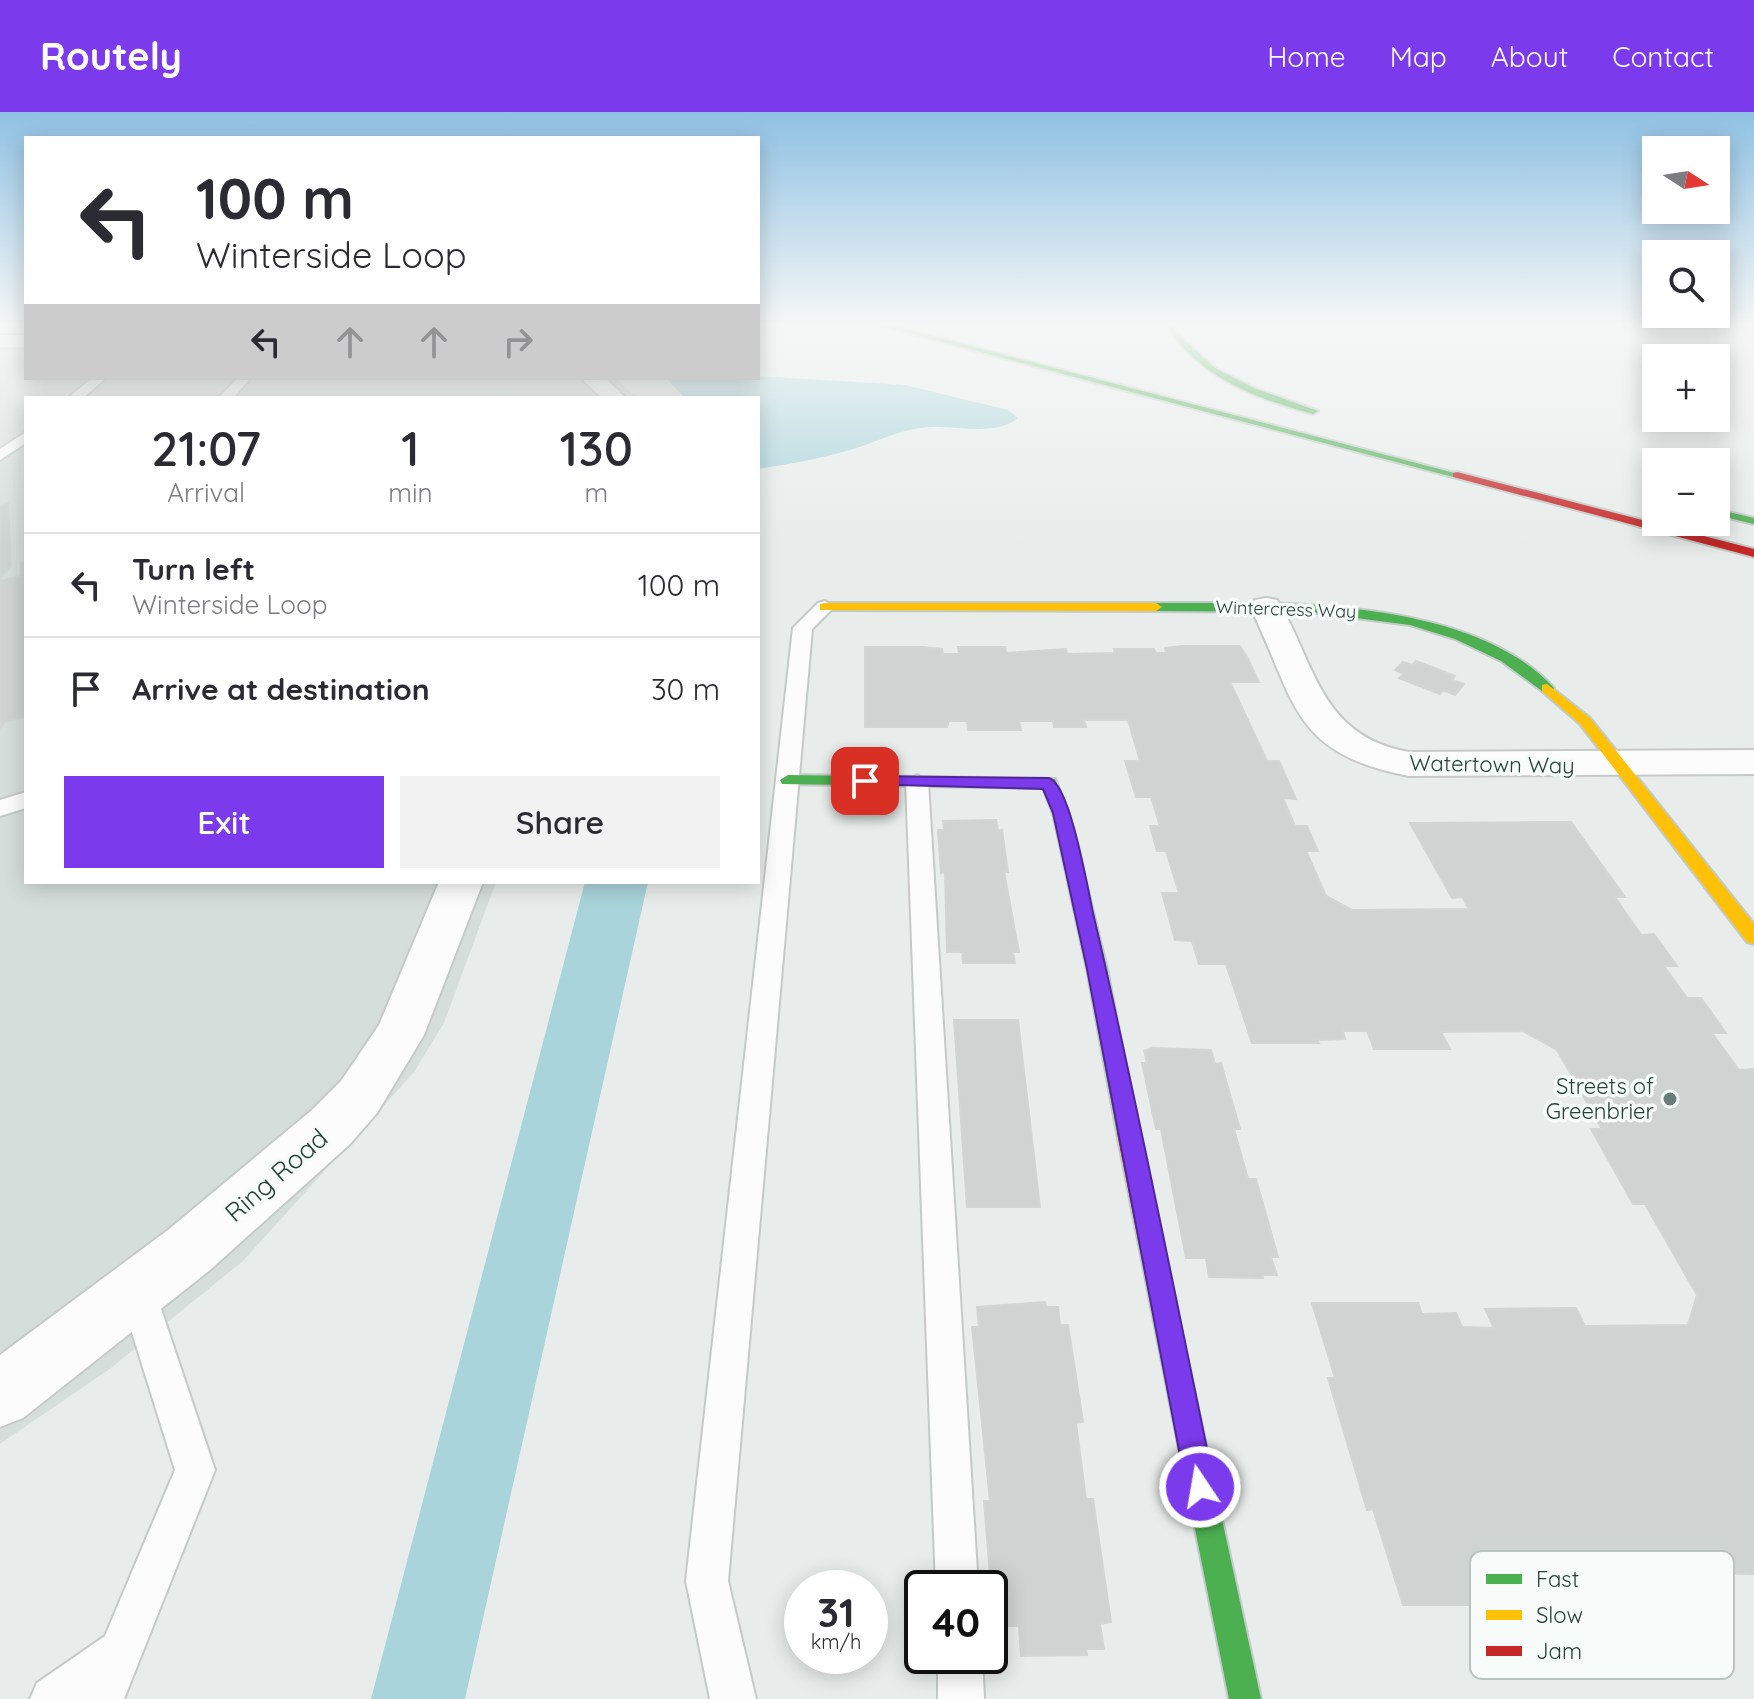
<!DOCTYPE html>
<meta charset="utf-8">
<style>
body{margin:0;font-family:Quicksand,sans-serif;background:#f2f2f3;color:#2b2b33;height:100vh;display:flex;flex-direction:column;font-size:30px;white-space:nowrap}
*{box-sizing:border-box;margin:0}
p{font-size:26px;color:#7c7c81}
.icon{flex:none;width:44px;height:44px;fill:none;stroke:currentColor;stroke-width:2;stroke-linecap:round;stroke-linejoin:round}
.map{position:relative;flex:1;overflow:hidden}
.side{position:absolute;left:24px;top:284px;width:736px;height:488px;display:flex;flex-direction:column;background:#fff;border-radius:0px;box-shadow:0 4px 20px #0003}
.side>*{flex:none}
.guide{position:absolute;left:24px;top:24px;width:736px;height:244px;border-radius:0px;box-shadow:0 4px 20px #0003;background:#fff;color:#2b2b33;overflow:hidden}
.needle{width:52px;rotate:102deg}
.fabs{position:absolute;left:1642px;top:24px;display:grid;gap:16px}
.fabs a{display:grid;place-items:center;width:88px;height:88px;border-radius:0px;background:#fff;box-shadow:0 4px 20px #0003;font-size:40px}
.speed{position:absolute;left:784px;top:1458px;display:flex;gap:16px;font-size:40px;font-weight:700;text-align:center}
.speed>*{display:grid;place-content:center;width:104px;height:104px;border-radius:50%;background:#fff;box-shadow:0 4px 20px #0003;line-height:1}
.speed small{font-size:20px;font-weight:400}
.speed .limit{border:4px solid #111;border-radius:12px;background:#fff;color:#111}
.pin{position:absolute;display:grid;place-items:center;width:68px;height:68px;color:#fff;margin:-34px;border-radius:16px;box-shadow:0 4px 12px #0006}
.me{position:absolute;width:88px;margin:-44px;rotate:348deg;stroke-linejoin:round;filter:drop-shadow(0 0 6px #0008)}
.turn{display:flex;align-items:center;gap:28px;height:168px;padding:0 40px;font-size:36px}
.turn .icon{width:104px;height:104px;stroke-width:2.5}
.turn b{display:block;font-size:56px;line-height:68px}
.lanes{display:flex;align-items:center;height:76px;padding:0 40px;background:#0003;justify-content:center;gap:40px;direction:ltr}
.lanes .off{opacity:.35}
.eta{display:flex;justify-content:space-evenly;align-items:center;height:136px;text-align:center}
.eta b{font-size:48px;font-weight:600;line-height:56px}
.primary-button{display:flex;gap:16px;margin-top:auto;padding:16px 40px}
.primary-button a{flex:1;height:92px;border-radius:0px;background:#7c3aed;color:#fff;font-size:32px;font-weight:600;line-height:92px;text-align:center}
.primary-button a+a{background:#f2f2f3;color:#2b2b33}
ul{padding:0;list-style:none}
li{display:flex;align-items:center;gap:24px;height:104px;padding:0 40px;border-top:2px solid #e1e1e2}
li div{flex:1}
li b{display:block;font-size:30px}
li em{font-style:normal}
header{display:flex;align-items:center;gap:48px;box-sizing:border-box;height:112px;padding:0 40px;background:#7c3aed;color:#fff}
header strong{font-size:38px}
nav{display:flex;gap:44px;margin-inline-start:auto;font-size:28px}
.map>svg:first-child{display:block}
</style>
<header>
<strong>Routely</strong>
<nav><a>Home</a><a>Map</a><a>About</a><a>Contact</a></nav>
</header>
<div class="map">
<svg width="1754" height="1587" viewBox="0 0 1754 1587">
<rect width="100%" height="100%" fill="#e8edeb"/>
<path fill="#d6dedb" d="M26,222V266H616L637,286H26V770H496L444,911L414,960L243,1149L111,1256L0,1332V223Z"/>
<path fill="#a9d4db" d="M758,264L905,273L1008,298L1018,306C996,324 960,314 933,315C903,315 878,330 850,338C820,347 789,352 758,357V286H685L666,266Z
M585,770H648L465,1587H371Z"/>
<path fill="#cfd4d2" stroke="#d1d6d4" stroke-width="2" d="M8,392L11,454L0,467V394Z
M8,392L11,454L0,467V394Z
M21,451H26V604L5,610L0,616V469L21,464Z
M21,451H26V604L5,610L0,616V469L21,464Z
M1182,534H1240L1247,545L1259,570H1230L1267,649H1279L1296,687L1283,686L1295,714H1307L1318,739H1306L1326,784L1352,798L1469,797L1462,785L1452,786L1410,711L1571,710L1625,785H1615L1641,823L1654,822L1677,854H1664L1687,886H1701L1726,921H1712L1739,958L1754,957V1462L1699,1461L1716,1496L1612,1497L1597,1462L1560,1463L1569,1484H1531L1534,1493H1403L1373,1397L1367,1398L1328,1266H1335L1312,1191H1418L1422,1202L1456,1201L1462,1215L1494,1216L1485,1197L1576,1196L1585,1214L1688,1213L1697,1183L1645,1092H1633L1591,1017H1602L1557,938L1523,919L1441,920L1450,937H1374L1367,919H1343L1345,927L1317,928L1319,931H1252L1226,852H1199L1192,829L1175,828L1162,781H1179L1166,739H1157L1150,714H1160L1151,685H1136L1125,649H1140L1128,608H1084L1086,615H1054L1053,609H1019L1021,618H968L967,609H949L947,615H865V535H923L942,537L943,542H959L958,535H1005L1006,541L1066,537L1067,542L1115,541L1114,537H1154L1156,541H1166L1165,536Z
M1416,549L1455,564L1452,568L1464,572L1455,583L1443,578L1440,582L1399,566L1403,562L1395,558L1403,550L1412,553Z
M996,708L998,718H1002L1008,760H1004L1019,840H1013L1015,851H963L962,840H947L945,760L941,761L938,718H944L943,709Z
M954,908H1018L1040,1095H967Z
M1153,936L1211,938L1215,952L1221,951L1240,1017H1234L1248,1067H1256L1278,1145H1271L1277,1163H1262L1263,1166L1209,1165L1206,1146H1186L1161,1017H1156L1142,951H1147L1144,939Z
M1045,1190L1046,1195H1058L1060,1213H1068L1083,1310L1076,1311L1086,1387H1093L1111,1510L1100,1512L1104,1537H1086L1087,1543L1021,1544L1019,1514H994L984,1389H990L972,1215H979L977,1195Z"/>
<g fill="none" stroke-linecap="round" stroke-linejoin="round">
<defs>
<path id="lane" d="M92,266H106L83,286H68Z
M238,266H251L233,286H218Z
M26,320V331L0,348V337Z
M825,489L834,495L812,517L728,1469L756,1587H710L686,1469L793,516L818,491Z
M917,663L928,670L978,1476H936L906,670Z
M26,680V696L0,704V688Z
M137,1161L150,1166L155,1179L215,1358L124,1587H30L37,1571L105,1524L175,1358L119,1179L124,1166Z
M938,1544H982L984,1587H938Z"/>
<path id="street" d="M0,223H26V235H0Z
M581,266H605L626,286H602Z
M1266,486L1277,488L1282,495C1316,559 1324,625 1409,640L1754,638V662L1409,664C1289,641 1296,587 1250,495L1255,488Z
M439,770H483L424,923L377,1001L350,1032L210,1158L23,1306L0,1315V1243L168,1118L312,998L341,969L379,913Z"/>
<path id="fast" d="M870,211H884L1462,363L1453,365Z
M1165,211H1173L1184,228L1215,256L1254,276L1318,299L1313,302C1254,286 1198,265 1165,211Z
M1716,397L1754,406V412L1716,403Z
M1258,491C1350,493 1487,503 1554,576L1552,579H1542L1501,549L1455,527L1410,513L1310,500L1156,499L1150,495L1156,491Z
M788,663L1055,667L1069,701L1107,857L1139,1021L1136,1028L1128,1031L1120,1028L1117,1021L1087,857L1053,701L1043,676L782,672L780,668Z
M1196,1338L1206,1342L1210,1352L1261,1587H1229L1182,1352L1186,1342Z"/>
<path id="slow" d="M825,491H1156L1162,495L1156,499L820,498V492Z
M1547,572L1590,606L1754,812V832L1747,830L1580,612L1542,579V573Z"/>
<path id="jam" d="M1457,360L1754,437V445L1453,365V361Z
M1128,1011L1136,1014L1139,1021L1210,1352L1206,1362L1196,1366L1186,1362L1182,1352L1117,1021L1120,1014Z"/>
</defs>
<use href="#lane" stroke="#c5cac8" stroke-width="4"/>
<use href="#street" stroke="#c5cac8" stroke-width="4"/>
<use href="#fast" stroke="#c3cbc8" stroke-width="4"/>
<use href="#slow" stroke="#c3cbc8" stroke-width="4"/>
<use href="#jam" stroke="#c3cbc8" stroke-width="4"/>
<use href="#lane" fill="#fcfcfc" fill-rule="evenodd"/>
<use href="#street" fill="#fcfcfc" fill-rule="evenodd"/>
<use href="#fast" fill="#4caf50" fill-rule="evenodd"/>
<use href="#slow" fill="#ffc107" fill-rule="evenodd"/>
<use href="#jam" fill="#c62828" fill-rule="evenodd"/>
</g>
<linearGradient id="sky" x2="0" y2="1"><stop stop-color="#8fc1e3"/><stop offset="0.49" stop-color="#f5f7f6"/><stop offset="1" stop-color="#f5f7f6" stop-opacity="0"/></linearGradient>
<rect width="1754" height="433" fill="url(#sky)"/>
<path fill="#7c3aed" stroke="#51269a" stroke-width="2" d="M865,664L1049,666C1070,672 1088,778 1093,801C1138,992 1175,1184 1215,1375L1210,1385L1200,1390L1190,1385L1186,1375L1087,857L1053,701L1043,677L860,672L857,669Z"/>
<circle fill="#697e78" stroke="#f7fbf9" stroke-width="3" cx="1670" cy="987" r="8"/>
<g text-anchor="middle" dominant-baseline="central" stroke-width="7" stroke-linejoin="round" paint-order="stroke">
<g font-size="18" fill="#24423a" stroke="#f7fbf9">
<text transform="translate(1286 497) rotate(2)">Wintercress Way</text>
</g>
<g font-size="22" fill="#24423a" stroke="#f7fbf9">
<text transform="translate(1492 652) rotate(1)">Watertown Way</text>
</g>
<g font-size="22" fill="#24423a" stroke="#f7fbf9" text-anchor="end">
<text x="1654" y="974">Streets of<tspan x="1654" dy="25">Greenbrier</tspan></text>
</g>
<g font-size="26" fill="#24423a" stroke="#f7fbf9">
<text transform="translate(276 1063) rotate(-41)">Ring Road</text>
</g>
</g>
<rect x="1470" y="1439" width="264" height="128" rx="12" fill="#f7fbf9" stroke="#b8c4c0" stroke-width="2"/>
<rect x="1486" y="1462" width="36" height="10" fill="#4caf50"/>
<rect x="1486" y="1498" width="36" height="10" fill="#ffc107"/>
<rect x="1486" y="1534" width="36" height="10" fill="#c62828"/>
<g font-size="22" fill="#24423a">
<text x="1536" y="1475">Fast</text>
<text x="1536" y="1511">Slow</text>
<text x="1536" y="1547">Jam</text>
</g>
</svg>
<div class="fabs">
<a><svg class="needle" viewBox="-14 -14 28 28"><path d="M0-13l5 13h-10z" fill="#e53935"/><path d="M0 13l5-13h-10z" fill="#7c7c81"/></svg></a>
<a><svg class="icon" aria-label="search" viewBox="0 0 24 24"><circle cx="10" cy="10" r="6"/><path d="M15 15l6 6"/></svg></a>
<a>+</a>
<a>−</a>
</div>
<div class="speed"><div>31<small>km/h</small></div><div class="limit">40</div></div>
<div class="pin" style="left:865px;top:669px;background:#d93025"><svg class="icon" aria-label="arrive" viewBox="0 0 24 24"><path d="M6 21V4h12l-3 4 3 4H6"/></svg></div>
<svg class="me" style="left:1200px;top:1375px" viewBox="-20 -20 40 40"><circle r="17" fill="#7c3aed" stroke="#fff" stroke-width="3"/><path d="M0-11L8 9 0 5-8 9z" fill="#fff"/></svg>
<div class="guide">
<div class="turn"><svg class="icon" aria-label="left" viewBox="0 0 24 24"><path d="M17 20v-9H6M10 6l-5 5 5 5"/></svg><div><b>100 m</b>Winterside Loop</div></div>
<div class="lanes"><svg class="icon" aria-label="left" viewBox="0 0 24 24"><path d="M17 20v-9H6M10 6l-5 5 5 5"/></svg><svg class="icon off" aria-label="ahead" viewBox="0 0 24 24"><path d="M12 20V5M6 11l6-6 6 6"/></svg><svg class="icon off" aria-label="ahead" viewBox="0 0 24 24"><path d="M12 20V5M6 11l6-6 6 6"/></svg><svg class="icon off" aria-label="right" viewBox="0 0 24 24"><path d="M7 20v-9h11M14 6l5 5-5 5"/></svg></div>
</div>
<section class="side">
<div class="eta">
<div><b>21:07</b><p>Arrival</p></div>
<div><b>1</b><p>min</p></div>
<div><b>130</b><p>m</p></div>
</div>
<ul>
<li><svg class="icon" aria-label="left" viewBox="0 0 24 24"><path d="M17 20v-9H6M10 6l-5 5 5 5"/></svg><div><b>Turn left</b><p>Winterside Loop</p></div><em>100 m</em></li>
<li><svg class="icon" aria-label="arrive" viewBox="0 0 24 24"><path d="M6 21V4h12l-3 4 3 4H6"/></svg><div><b>Arrive at destination</b></div><em>30 m</em></li>
</ul>
<div class="primary-button"><a>Exit</a><a>Share</a></div>
</section>
</div>
